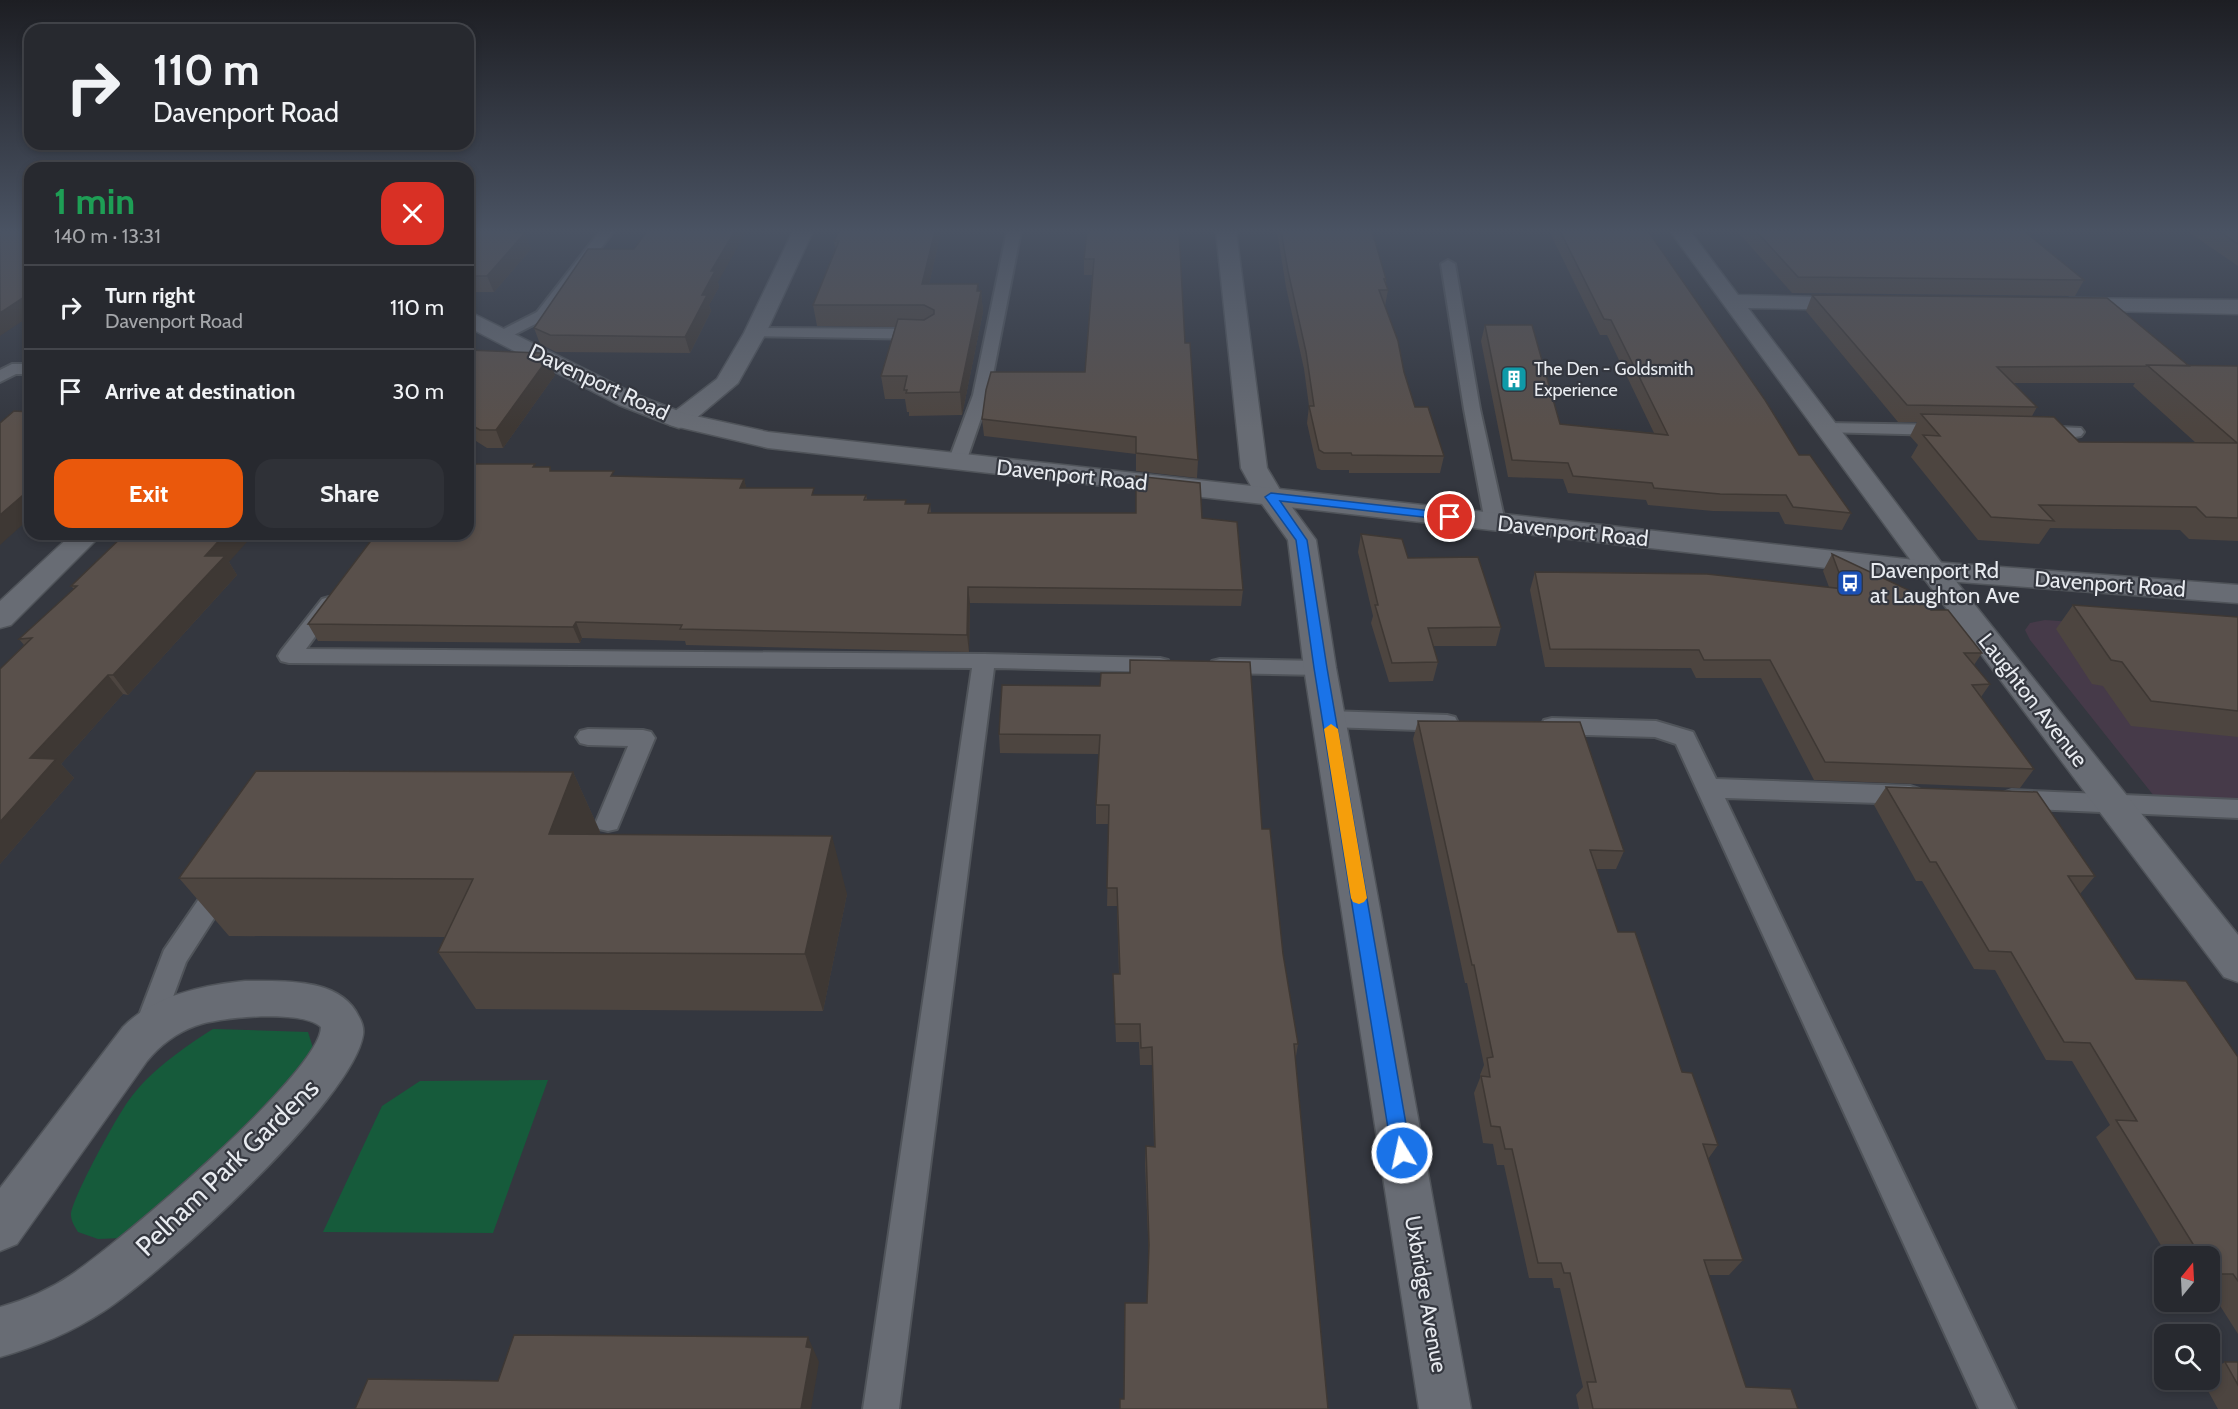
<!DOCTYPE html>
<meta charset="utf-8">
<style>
body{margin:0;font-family:Cabin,sans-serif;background:#2f3137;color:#f1f3f6;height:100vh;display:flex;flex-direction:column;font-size:22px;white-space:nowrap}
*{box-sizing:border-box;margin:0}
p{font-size:20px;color:#a4a6aa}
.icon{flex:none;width:33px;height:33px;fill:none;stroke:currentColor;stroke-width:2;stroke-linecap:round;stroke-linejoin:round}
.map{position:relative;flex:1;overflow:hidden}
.sheet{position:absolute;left:24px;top:162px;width:450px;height:378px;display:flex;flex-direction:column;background:#27292f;border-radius:18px;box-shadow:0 3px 9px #0003,0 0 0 2px #43454b}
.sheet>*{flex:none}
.guide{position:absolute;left:24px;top:24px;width:450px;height:126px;border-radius:18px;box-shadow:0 3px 9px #0003,0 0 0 2px #43454b;background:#27292f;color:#f1f3f6;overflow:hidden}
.needle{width:39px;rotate:18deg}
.controls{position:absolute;left:2154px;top:1246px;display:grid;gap:12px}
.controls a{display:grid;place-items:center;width:66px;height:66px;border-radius:12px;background:#27292f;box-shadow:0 3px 9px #0003,0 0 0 2px #43454b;font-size:30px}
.pin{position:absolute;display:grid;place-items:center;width:51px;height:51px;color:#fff;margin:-26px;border:3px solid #fff;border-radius:50%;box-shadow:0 2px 6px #0007}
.me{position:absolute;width:66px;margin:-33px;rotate:350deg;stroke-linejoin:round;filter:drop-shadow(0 0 4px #0008)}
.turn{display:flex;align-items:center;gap:21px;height:126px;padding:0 30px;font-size:27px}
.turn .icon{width:78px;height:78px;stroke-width:2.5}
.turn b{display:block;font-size:42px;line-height:51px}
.round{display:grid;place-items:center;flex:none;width:63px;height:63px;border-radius:18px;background:#2f3137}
.headline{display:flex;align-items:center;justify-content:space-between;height:102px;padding:0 30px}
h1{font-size:36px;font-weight:700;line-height:45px;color:#1e9e55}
.button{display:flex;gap:12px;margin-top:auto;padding:12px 30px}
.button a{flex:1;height:69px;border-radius:18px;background:#ea580c;color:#fff;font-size:24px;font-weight:700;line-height:69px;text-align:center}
.button a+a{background:#2f3137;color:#f1f3f6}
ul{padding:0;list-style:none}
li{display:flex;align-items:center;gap:18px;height:84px;padding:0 30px;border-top:2px solid #43454b}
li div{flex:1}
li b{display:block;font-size:22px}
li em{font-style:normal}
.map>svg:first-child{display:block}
</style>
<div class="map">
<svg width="2238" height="1409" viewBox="0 0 2238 1409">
<rect width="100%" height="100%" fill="#34373f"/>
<path fill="#463a49" d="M2045,620L2238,634V802L2154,796L2030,640L2025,630L2030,623Z"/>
<path fill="#165b3b" d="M213,1029L308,1032L313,1048L279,1099L122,1238L98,1239L78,1232C75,1227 71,1221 71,1215C71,1200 117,1116 129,1100C150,1071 183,1048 213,1029Z
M548,1080L493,1233L323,1232L382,1106L420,1081Z"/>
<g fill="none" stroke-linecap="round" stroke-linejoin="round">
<defs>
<path id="lane" d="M600,231H614L547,318L508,338H498L495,335L498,332L537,312Z
M1007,231H1021L989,395L966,462L963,466H951L948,462L973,395Z
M1448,260L1455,264L1480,409L1505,522L1502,526H1488L1485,522L1464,409L1441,264Z
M755,328L924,329L932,334L924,339L750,336L747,333Z
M12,364H30V374H16L0,382V370Z
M1827,423L1942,425L1948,426L1951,430L1948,434L1942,435L1821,432L1818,428L1821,424Z
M2038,426L2081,428L2084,432L2081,436L2075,437L2032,435L2029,431L2032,427Z
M329,597L336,599L339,604L306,649L984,654L1160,658L1168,660L1171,665L1168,670L1160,672L994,668L899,1409H863L972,668L289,663L281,661L278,656L281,651L322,599Z
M1220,659L1320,661L1328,663L1331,668L1328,673L1320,675L1220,673L1212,671L1209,666L1212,661Z
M1329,711L1447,715L1455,717L1458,723L1455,729L1447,731L1329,727L1321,725L1318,719L1321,713Z
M1552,718L1656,721L1693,732L1716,779L1910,786L1919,789L1922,795L1919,801L1910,804L1725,798L2016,1409H1979L1676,744L1655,737L1552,734L1544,732L1541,726L1544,720Z
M588,729L643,730L651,732L655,738L620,822L617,829L608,831L599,829L596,822L628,746L588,745L580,743L576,737L580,731Z
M2012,790L2238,800V818L2012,808L2003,805L2000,799L2003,793Z
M223,874L232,877L236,884L186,962L157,1040L147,1044L137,1040L133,1031L164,950L214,877Z"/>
<path id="street" d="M793,231H813L766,333L738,383L688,425L679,428L670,425L666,420L670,415L717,379L744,333Z
M1216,231H1236L1267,468L1283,495L1316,540L1336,668L1471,1409H1419L1304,668L1288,540L1257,497L1241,468Z
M1670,231H1690L1738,295L1861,298L1864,303L1861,308L1853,310L1748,308L1943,565L2238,935V982L2224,977L1923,577Z
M2070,298L2238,300V314L2062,310L2059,305L2062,300Z
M72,534H102L11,625L0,628V601Z
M245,981C282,981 341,977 359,1017C362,1022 364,1029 363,1035C353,1100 162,1273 104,1311C72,1332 36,1347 0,1357V1307C25,1300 49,1290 71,1275C115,1246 321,1073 321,1027C302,1009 219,1017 195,1026C176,1033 160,1045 147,1061L17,1244L0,1251V1188L123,1027C153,996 203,985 245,981Z"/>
<path id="secondary" d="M468,311L637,395L686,414L768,432L1933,562L2238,585V603L1933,580L768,448L670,425L619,405L468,327Z"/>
</defs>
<use href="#lane" stroke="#50545a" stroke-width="4"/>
<use href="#street" stroke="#50545a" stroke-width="3"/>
<use href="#secondary" stroke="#50545a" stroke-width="3"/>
<use href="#lane" fill="#686c74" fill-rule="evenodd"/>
<use href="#street" fill="#686c74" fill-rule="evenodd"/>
<use href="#secondary" fill="#686c74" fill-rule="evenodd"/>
</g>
<path fill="#4d4540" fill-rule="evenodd" d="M468,231H521V233H525L531,249L494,292H468Z
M839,231H939L940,237L929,284L981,291L983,312L962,415L909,416V412H907L905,399H885L881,376L895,327L817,326L813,305L835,249L834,241Z
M1087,231L1185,343L1198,460L1197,478L1136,471V454L984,436L982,419L1085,372L1092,275H1084V259Z
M1277,231H1372L1386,279V283L1388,290L1385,306L1404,372L1415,407L1444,456L1440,473H1349V470H1321L1317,468L1307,423L1309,406L1304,369L1286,287Z
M1549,231H1648L1799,455L1851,513L1842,530L1785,524L1779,512L1713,511L1648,505L1646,500L1568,493L1563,479L1508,477L1481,341L1485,325L1560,424L1654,433L1607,335H1600Z
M1737,231H2024L2084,280L2075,296L1792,293Z
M2187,231H2238V266Z
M634,249L718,282L719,287L709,305L711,311L690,353L556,352L540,344L534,328Z
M1812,295L2189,366H2238V541L2189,539L2180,530L2050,528L2039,544L1978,540L1911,457L1918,445L1910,436L1917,422H1898L1806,311ZM2014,383H2135L2133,386L2196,443L2079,442L2032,416L2037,407Z
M468,350L555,375L503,448H487L468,436Z
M537,467H550L551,471L616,476L744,479L746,488L816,495H866L867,500H906V504H930L931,513L1202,518L1243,590L1241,606L970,603L969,652L686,645L685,641L582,638L580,643L318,641L308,624Z
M1361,534L1408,558L1501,627L1496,646H1433L1438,662L1433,681L1389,682L1371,623L1373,616L1358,552Z
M1832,554L1931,610L1982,653L1974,665L1990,684L1981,697L2034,769L2020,788L1814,780L1761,678H1696L1691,668L1545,667L1530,590L1535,572L1829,587L1823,571Z
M229,562L237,575L128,695L123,694L61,764L74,778L0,864V669L24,645L19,639L74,589L71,586Z
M2073,605L2238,617V737L2131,726L2103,686L2092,684L2056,629Z
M1100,686L1262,829L1298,1044L1296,1056L1124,1399L1147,1303L1149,1260L1145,1163L1146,1146L1154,1147L1152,1065H1140L1139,1042H1116L1113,974H1119L1117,906H1107L1109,824H1096V805L1099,754L1000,753L999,734Z
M1418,721L1624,851L1616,869H1596L1618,932L1682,1072L1718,1145L1708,1159L1743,1260L1729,1275H1709L1746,1387L1798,1409H1579L1576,1395L1583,1387L1560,1288H1554L1552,1278H1529L1504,1165H1497L1493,1144L1483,1143L1474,1093L1480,1078V1075L1484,1065L1467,983H1465L1413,739Z
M573,772L600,832L599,834L847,894L823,1011L476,1009L438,952L445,937L229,936L179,878Z
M1886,787L2095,876L2080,894L2136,979L2238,1057V1334L2210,1290V1257H2168L2096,1137L2110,1125L2072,1061L2046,1060L1995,970L1974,969L1922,881H1916L1874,805Z
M2225,1362H2238V1409H2218L2202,1380H2210V1371Z"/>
<path fill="#3e3834" d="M516,231H521L523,237L525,233L531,249L494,292L487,276Z
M735,231H747L718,282L719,287L709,305L711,311L690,353L685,337L711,271Z
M935,231H939L940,237L924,305L922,284Z
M978,284L980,299L981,291L983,312L962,415L960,392Z
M30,293V316L0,336V313Z
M549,357L555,375L503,448L496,430Z
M744,479L748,495L740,488Z
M30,489V518L0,545V515Z
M225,534H254L229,562L237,575L128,695L113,675L205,556Z
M968,587L970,603L969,652L967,635Z
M576,622L582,638L580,643L573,627Z
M108,675L123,694L61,764L74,778L0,864V822L30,758Z
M573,772L600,832L578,893L549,834Z
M832,836L847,894L823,1011L805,954Z
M808,1337L819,1362L811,1409H801L806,1347Z"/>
<path fill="#59504b" stroke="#3e3834" stroke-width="1.5" d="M0,231H30V293L0,313Z
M468,231H516L514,233H525L487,276H468Z
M647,231H735L711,271H715L702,295H707L685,337L550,335L534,328L588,249H634Z
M839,231H935L922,284H978L977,291H981L960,392L906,393L907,390H904L907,376H881L898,319L924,320L934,314V310L924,305H813L839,241H834Z
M1087,231H1179L1185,343H1190L1198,460L1136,453V437L982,419L986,390L991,372H1085L1094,259H1084Z
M1281,231H1372L1386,279H1384L1388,290H1379L1398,341L1404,372L1415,407H1428L1444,456L1352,455L1351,453H1324L1319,450L1309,406H1314L1306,352L1288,271Z
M1560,231H1648L1765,400L1799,455H1810L1851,513L1793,507L1786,495L1720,494L1654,488L1652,483L1573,476L1568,463L1512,460L1485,325H1532L1560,424L1668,435L1611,320L1604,319Z
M1756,231H2024L2084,280L1798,277Z
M2219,231H2238V244Z
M1812,295L2107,298L2189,366L2147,365L2146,366L1997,367L2037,407L1907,405Z
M468,350L541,353L549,357L496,430H480L468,423Z
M2147,365L2238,366V518L2206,517L2196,507L2039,505L2054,521L1991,517L1923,435L1940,436L1921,414L2054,417L2079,442L2237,443Z
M14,411L30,412V489L0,515V423Z
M468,464H535L533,467H550V471H614L611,476L744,479L740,488H814L812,495H866L864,500H906L905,504H930L928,513H1136V476L1200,483L1202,518L1237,522L1243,590L968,587L967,635L680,629L682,625L576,622L573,627L308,624L376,534H468Z
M125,534H225L205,556H225L113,675H108L30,758L56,759L0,822V669L32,638L19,639L77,586H71Z
M1361,534L1402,539L1408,558L1478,557L1501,627L1428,628L1438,662L1392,663L1375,605H1378Z
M1832,554L1919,595L1931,610H1948L1982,653H1964L1990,684L1972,685L2034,769L1825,762L1770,660H1704L1699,650L1550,649L1535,572L1707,574L1845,589Z
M2073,605L2238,617V711L2151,701L2122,662L2111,660Z
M1130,660L1250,662L1262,829H1270L1283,954L1298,1044H1294L1328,1409H1120V1399H1124L1125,1303H1147L1149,1245L1146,1146L1155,1147L1152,1047L1141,1048L1140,1024H1115L1113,974H1120L1117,888H1107L1109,805H1096L1100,735L999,734L1002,685L1100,686L1101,673H1130Z
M1418,721L1580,722L1624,851L1590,850L1618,932H1635L1682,1072L1692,1073L1718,1145L1703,1144L1743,1260H1704L1746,1387L1791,1389L1798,1409H1593L1587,1382H1596L1570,1273H1564L1561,1263H1538L1512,1149H1505L1500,1127L1491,1126L1481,1076L1490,1077L1487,1058L1493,1057L1474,965H1472Z
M256,771L573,772L549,834L832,836L805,954L438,952L473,879L179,878Z
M1886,787L2037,792L2095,876H2068L2136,979L2186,981L2238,1057V1281L2233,1274H2212L2210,1271V1257H2201L2116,1120L2137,1121L2090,1043L2064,1042L2011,952L1989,951L1936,862H1930Z
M514,1335L808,1337L806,1347L812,1348L801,1409H355L368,1379L498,1381Z
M2225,1362H2238V1385Z"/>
<linearGradient id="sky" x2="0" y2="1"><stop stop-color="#1d1e23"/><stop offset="0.54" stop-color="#4a5363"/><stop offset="1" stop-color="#4a5363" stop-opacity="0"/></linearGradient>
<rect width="2238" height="428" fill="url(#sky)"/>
<path fill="#1a73e8" stroke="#114b97" stroke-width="1.5" d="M1271,493L1450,513L1456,517L1450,520L1280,501L1307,540L1327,668L1411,1153L1409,1159L1402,1162L1395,1159L1392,1153L1314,668L1296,540L1265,497Z"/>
<path fill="#f59e0b" d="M1331,724L1338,729L1367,898L1364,902L1359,904L1353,902L1351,898L1324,729Z"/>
<defs>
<symbol id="building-square" viewBox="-11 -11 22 22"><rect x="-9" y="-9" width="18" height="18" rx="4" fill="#0f9aa8" stroke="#34373f"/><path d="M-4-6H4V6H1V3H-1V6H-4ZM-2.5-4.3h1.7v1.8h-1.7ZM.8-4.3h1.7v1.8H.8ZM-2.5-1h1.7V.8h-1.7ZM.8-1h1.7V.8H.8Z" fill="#fff"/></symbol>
<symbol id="bus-square" viewBox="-11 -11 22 22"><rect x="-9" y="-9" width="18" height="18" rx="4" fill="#1a4fb4" stroke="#34373f"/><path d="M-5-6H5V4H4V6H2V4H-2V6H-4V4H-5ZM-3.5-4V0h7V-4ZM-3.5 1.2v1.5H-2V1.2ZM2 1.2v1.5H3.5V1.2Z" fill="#fff"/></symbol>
</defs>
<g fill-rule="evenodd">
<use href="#building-square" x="1499" y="364" width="30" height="30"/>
<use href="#bus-square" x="1835" y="568" width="30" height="30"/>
</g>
<g text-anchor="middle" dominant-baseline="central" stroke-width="4.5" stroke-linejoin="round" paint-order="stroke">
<g font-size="18" fill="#e8ebf0" stroke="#34373f" text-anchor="start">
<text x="1534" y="369">The Den - Goldsmith<tspan x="1534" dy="21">Experience</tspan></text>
</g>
<g font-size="22" fill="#e8ebf0" stroke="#34373f">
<text transform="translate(599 382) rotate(25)">Davenport Road</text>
<text transform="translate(1072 475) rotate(6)">Davenport Road</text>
<text transform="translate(1573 531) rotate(6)">Davenport Road</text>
<text transform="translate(2110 584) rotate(4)">Davenport Road</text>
<text transform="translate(2033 700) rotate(52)">Laughton Avenue</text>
<text transform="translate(1426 1294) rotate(80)">Uxbridge Avenue</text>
</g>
<g font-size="22" fill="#e8ebf0" stroke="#34373f" text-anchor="start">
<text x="1870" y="570">Davenport Rd<tspan x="1870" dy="25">at Laughton Ave</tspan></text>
</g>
<g font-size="27" fill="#e8ebf0" stroke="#34373f">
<text transform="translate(227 1167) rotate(-44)">Pelham Park Gardens</text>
</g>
</g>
</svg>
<div class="controls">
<a><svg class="needle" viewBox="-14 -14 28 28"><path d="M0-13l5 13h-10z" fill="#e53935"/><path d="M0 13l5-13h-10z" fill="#a4a6aa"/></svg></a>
<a><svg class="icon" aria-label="search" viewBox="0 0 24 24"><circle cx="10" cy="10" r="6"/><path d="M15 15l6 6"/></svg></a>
</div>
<div class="pin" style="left:1450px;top:517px;background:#d93025"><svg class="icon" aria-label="arrive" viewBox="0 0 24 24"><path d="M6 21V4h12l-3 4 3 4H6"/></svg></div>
<svg class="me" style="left:1402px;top:1153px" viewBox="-20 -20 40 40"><circle r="17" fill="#1a73e8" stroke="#fff" stroke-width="3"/><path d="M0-11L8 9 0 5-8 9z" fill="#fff"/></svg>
<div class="guide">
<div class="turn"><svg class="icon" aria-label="right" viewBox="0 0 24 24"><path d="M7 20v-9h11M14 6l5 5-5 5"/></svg><div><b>110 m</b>Davenport Road</div></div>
</div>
<section class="sheet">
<div class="headline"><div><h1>1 min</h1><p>140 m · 13:31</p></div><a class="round" style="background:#d93025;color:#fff"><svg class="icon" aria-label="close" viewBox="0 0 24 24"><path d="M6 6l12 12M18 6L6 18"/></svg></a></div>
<ul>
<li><svg class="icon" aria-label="right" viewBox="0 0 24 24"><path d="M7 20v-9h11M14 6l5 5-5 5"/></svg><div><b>Turn right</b><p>Davenport Road</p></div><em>110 m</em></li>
<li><svg class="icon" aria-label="arrive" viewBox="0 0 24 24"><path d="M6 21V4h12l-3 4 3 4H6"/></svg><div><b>Arrive at destination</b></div><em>30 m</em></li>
</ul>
<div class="button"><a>Exit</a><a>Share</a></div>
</section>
</div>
